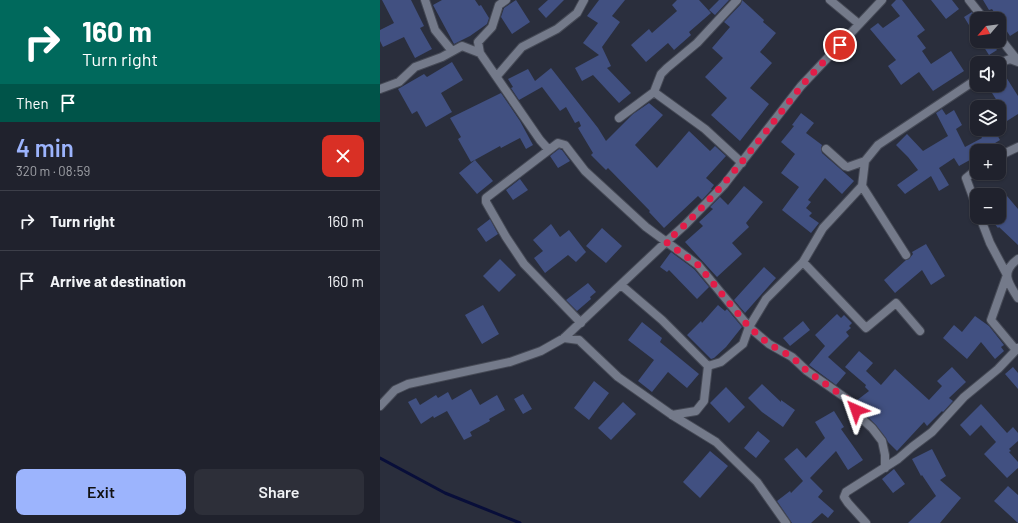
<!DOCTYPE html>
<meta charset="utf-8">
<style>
body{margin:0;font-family:Barlow,sans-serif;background:#2d2f39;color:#f1f3f6;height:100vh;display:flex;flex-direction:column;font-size:15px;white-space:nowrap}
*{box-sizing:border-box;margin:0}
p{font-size:13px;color:#a2a4aa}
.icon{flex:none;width:22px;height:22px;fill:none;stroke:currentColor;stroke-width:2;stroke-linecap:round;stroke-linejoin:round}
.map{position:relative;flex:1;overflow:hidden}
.side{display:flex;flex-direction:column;background:#20222d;width:380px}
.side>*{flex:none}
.banner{background:#00695c;color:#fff;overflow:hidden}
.needle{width:26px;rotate:242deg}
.controls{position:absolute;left:590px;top:12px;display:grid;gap:8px}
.controls a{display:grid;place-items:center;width:36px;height:36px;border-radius:8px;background:#20222d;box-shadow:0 1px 3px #0004,0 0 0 1px #3d3f49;font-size:20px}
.pin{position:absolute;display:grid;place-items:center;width:34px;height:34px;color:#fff;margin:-17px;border:2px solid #fff;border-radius:50%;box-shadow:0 1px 4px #0007}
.me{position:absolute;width:44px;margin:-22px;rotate:317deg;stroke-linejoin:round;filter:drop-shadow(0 0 3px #0008)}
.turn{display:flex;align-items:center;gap:14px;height:84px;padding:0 16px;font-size:18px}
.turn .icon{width:52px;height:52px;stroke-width:2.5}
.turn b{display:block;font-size:28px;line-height:34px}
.then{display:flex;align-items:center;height:38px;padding:0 16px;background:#0003;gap:8px;font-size:15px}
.round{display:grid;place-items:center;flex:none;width:42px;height:42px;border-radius:8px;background:#2d2f39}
.headline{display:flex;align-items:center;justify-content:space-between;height:68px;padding:0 16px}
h1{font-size:24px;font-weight:600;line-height:30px;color:#9cb4fd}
.primary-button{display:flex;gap:8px;margin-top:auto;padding:8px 16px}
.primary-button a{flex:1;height:46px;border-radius:8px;background:#9cb4fd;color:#111;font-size:16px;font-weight:600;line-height:46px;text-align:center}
.primary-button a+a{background:#2d2f39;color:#f1f3f6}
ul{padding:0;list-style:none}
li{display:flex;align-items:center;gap:12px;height:60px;padding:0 16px;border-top:1px solid #3d3f49}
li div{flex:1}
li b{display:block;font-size:15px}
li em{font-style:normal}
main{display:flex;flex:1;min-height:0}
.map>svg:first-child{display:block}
</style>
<main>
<section class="side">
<div class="banner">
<div class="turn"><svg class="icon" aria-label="right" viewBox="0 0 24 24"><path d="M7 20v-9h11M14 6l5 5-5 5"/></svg><div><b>160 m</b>Turn right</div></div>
<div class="then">Then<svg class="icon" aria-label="arrive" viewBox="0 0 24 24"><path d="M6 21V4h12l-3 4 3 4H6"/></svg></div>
</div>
<div class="headline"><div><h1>4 min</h1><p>320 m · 08:59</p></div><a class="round" style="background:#d93025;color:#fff"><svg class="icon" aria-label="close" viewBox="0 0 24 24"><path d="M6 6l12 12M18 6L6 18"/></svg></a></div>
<ul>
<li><svg class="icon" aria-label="right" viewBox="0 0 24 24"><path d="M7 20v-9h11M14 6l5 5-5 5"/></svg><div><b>Turn right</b></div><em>160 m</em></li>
<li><svg class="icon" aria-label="arrive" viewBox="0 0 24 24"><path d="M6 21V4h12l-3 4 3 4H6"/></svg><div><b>Arrive at destination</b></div><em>160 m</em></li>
</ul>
<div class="primary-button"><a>Exit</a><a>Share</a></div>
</section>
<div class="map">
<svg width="638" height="523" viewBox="0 0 638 523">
<rect width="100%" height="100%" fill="#2a2e3c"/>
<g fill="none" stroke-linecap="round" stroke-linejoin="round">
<path stroke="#080e39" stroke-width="3" d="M0,458L65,493L140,523"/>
</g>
<path fill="#415081" d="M2,0H31L44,26L40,28L52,49L35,58L24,37L3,47L0,41V30L14,23Z
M62,0H95L99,6L101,5L109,18L107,24L90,36L74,44L53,5Z
M136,0L150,22L132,34L121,17L124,8Z
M168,0H184L166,18L158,9Z
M219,0H245L232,16L240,22L222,47L231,66L227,68L251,93L239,103L213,75L202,81L195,68L219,55L203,43L218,23L207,16Z
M297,0H319L331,13L309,32L311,35L294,50L288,43L266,62L251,45L269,29L272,33L297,11L292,5Z
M339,0H349L335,15L329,10Z
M362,0L384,20L383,22L396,33L380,52L392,63L370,88L389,104L360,141L331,115L347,98L325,77L343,58L332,48L350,27L344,22L361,4Z
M516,0H522L545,30L537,36L546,48L542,51L551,64L571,51L584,71L553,91L539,72L521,85L508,66L516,60L490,29L498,23L503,28L520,16L511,5Z
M551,0H572L579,9L566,19Z
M603,0H638V31L630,36L612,9L609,10Z
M592,12L597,19V38L584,17Z
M600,41H611L617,50L609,55Z
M72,62L83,80L61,93L72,112L46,127L37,111L32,114L18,89L44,74L47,77Z
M171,68L218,128L226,141L253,114L269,103L283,115L255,145L277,168L309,131L330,151L335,146L346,156L326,178L334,185L331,189H332L322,200L318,196L284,228L269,212L270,211L228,168L226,170L211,155L213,153L198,128L201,126L199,121L195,123L186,107L180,111L162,87L139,100L131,88L133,87L128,79L148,69L155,81Z
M626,77L638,96V114L619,126V104L607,85H619V82Z
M121,93L140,121L153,145L146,149L140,138L121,148L120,146L91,162L78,139L81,137L70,118Z
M562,109L566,115L574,110L582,125L576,129L585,147L602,138L597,129H614L620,140L602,151H597V156L579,166L574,158L559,168L569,185L559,191L551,176L525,194L517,185L538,170L528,157L516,145L527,134L543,151L568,136L556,113Z
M421,113L434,123L426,133L442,145L441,148L442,153L474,181L462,194L445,178L428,200L431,202L426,208L432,213L429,216L439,223L431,233L402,210L419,187L401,173L415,154L401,142L414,126L412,125Z
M179,149L182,150L190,161L178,168L170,156Z
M95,160L113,181L97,194L79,173Z
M140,179L148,190L133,200L126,190Z
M364,186L383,202L366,223L369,227L352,243L362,254L337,277L305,242L323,226L319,222L333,209L330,207L340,197L348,205Z
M627,196L638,209V245L619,227L618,228L609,217H619V203Z
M110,219L118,234L106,242L97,229Z
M171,224L180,237L189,230L206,252L196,262L188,255L165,273L154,258L163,251L153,240Z
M222,228L242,246L226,263L206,246Z
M546,244L565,276L551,285L542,270L515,293L504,280L526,260L529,259L533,254L532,252Z
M291,252L314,269L329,287L317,299L289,270L287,272L280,267Z
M120,259L136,275L119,292L103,276Z
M384,267L396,278L365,313L354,300Z
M208,283L216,292L210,297L211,299L197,311L186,300Z
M103,305L119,334L102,344L85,315Z
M338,305L345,311L347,309L362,327L346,347L334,358L331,359L307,335L321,321L322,323Z
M457,314L461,318L464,315L472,323L469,326L471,328L466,332L469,336L448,357L466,373L456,385L429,365L445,346L435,335Z
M595,316L609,326L624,345L621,347L624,351L615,359L601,342L587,359L563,338L574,325L582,332Z
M423,321L430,330L410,346L403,338Z
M262,322L282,338L280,342L319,374L307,388L288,372L272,392L258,381L274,360L248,340Z
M479,351L493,363L486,371L501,385L515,369L549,400L562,386L557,381L572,367L586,382L569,398L573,401L563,412L562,411L547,426L544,422L517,451L508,442L506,438L496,425L486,415L476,401L489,391L485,387L486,385L465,367Z
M633,367L638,373V389L625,374Z
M214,381L229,393L209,420L194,408Z
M382,384L401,402V400L415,410L403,427L382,412L368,398Z
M346,387L365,407L349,423L330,403Z
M91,389L100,405L117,395L125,410L109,419L110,421L90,432L92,436L84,440L67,411L54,418L53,416L41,424L28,402L36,398L40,405L56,395L58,398L68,392L72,400Z
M143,394L152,409L143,414L134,399Z
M243,402L256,414L231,440L218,428Z
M601,404L627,433L633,427L638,433V441L629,449L631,451L629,452L638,462V468L627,478L604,454L616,442L601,425L590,436L580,425Z
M454,411L464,427L461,429L483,460L468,470L456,451L430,478L443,491L438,497L454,511L448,518L442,513L431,523H412L397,501L410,491L411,493L423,481L404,459L417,448L426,458L445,438L435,422Z
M378,431L390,441L376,458L364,448Z
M552,449L566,476L560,480L581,498L560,523H528L556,496L542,475L541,476L532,459Z
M330,451L348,466L320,498L303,482Z
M514,469L525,484L513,493L502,479Z
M628,486L638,495V523L614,501Z"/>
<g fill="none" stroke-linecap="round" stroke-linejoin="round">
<defs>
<path id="street" d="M45,0L55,30L72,51
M126,0L119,5L112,27L98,42L100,53L160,140L168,149
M450,0L479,24
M589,0L604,19
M619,37L638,61
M619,63L630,59L638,62
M117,76L142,47L177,29L197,13L204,0
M0,89L19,82L35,67L62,57L82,46L100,53
M274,92L325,129L362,163
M239,118L274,92L281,74L287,68L317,43L357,0
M446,149L465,166L468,167L485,161
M619,156L638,147
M597,169L586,178L597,208
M482,186L443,228L423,262L486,328L516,303L540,331
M600,217L610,243L627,275L611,320L636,350
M526,255L482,186L485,161L498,145L597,79
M638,259C620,272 628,283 638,298
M241,285L282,320L328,366L324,401L316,411L292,415
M201,323L144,264L126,237L106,202V198L178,143L185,145L205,171L266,227L318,265L369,327L389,344L412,357L427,371L470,401L482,419L492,428L502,441L505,455V468
M184,338L199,340L238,377L292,415L336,442L377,482L406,523
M328,366L341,362L363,344L369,327L386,299L423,262
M0,406L15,390L28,384L130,362L161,351L184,338L286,242L305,225L344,185L421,86L502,0
M486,523L468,503L464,497L466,492L518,459L532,447L552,432L584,397L618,369L638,348"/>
</defs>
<use href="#street" stroke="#454955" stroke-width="10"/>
<use href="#street" stroke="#747a8a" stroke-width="8"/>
</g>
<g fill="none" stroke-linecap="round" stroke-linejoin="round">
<path stroke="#e11d48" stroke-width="7" stroke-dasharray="0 12.6" d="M460,45C447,59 432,73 420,88C377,142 339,196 286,242L318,265L369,327L389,344L412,357L427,371L470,401L476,410"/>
</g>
</svg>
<div class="controls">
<a><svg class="needle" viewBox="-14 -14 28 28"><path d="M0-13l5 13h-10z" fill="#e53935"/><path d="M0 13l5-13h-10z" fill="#a2a4aa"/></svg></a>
<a><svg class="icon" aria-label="sound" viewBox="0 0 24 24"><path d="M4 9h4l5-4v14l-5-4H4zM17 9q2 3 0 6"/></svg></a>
<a><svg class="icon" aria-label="layers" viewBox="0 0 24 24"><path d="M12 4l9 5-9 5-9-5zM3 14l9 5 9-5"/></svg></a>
<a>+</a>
<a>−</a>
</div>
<div class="pin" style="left:460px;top:45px;background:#d93025"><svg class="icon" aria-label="arrive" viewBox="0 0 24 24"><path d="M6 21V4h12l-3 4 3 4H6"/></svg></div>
<svg class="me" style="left:476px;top:410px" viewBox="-20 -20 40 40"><path d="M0-17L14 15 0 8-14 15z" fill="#e11d48" stroke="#fff" stroke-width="4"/></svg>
</div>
</main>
